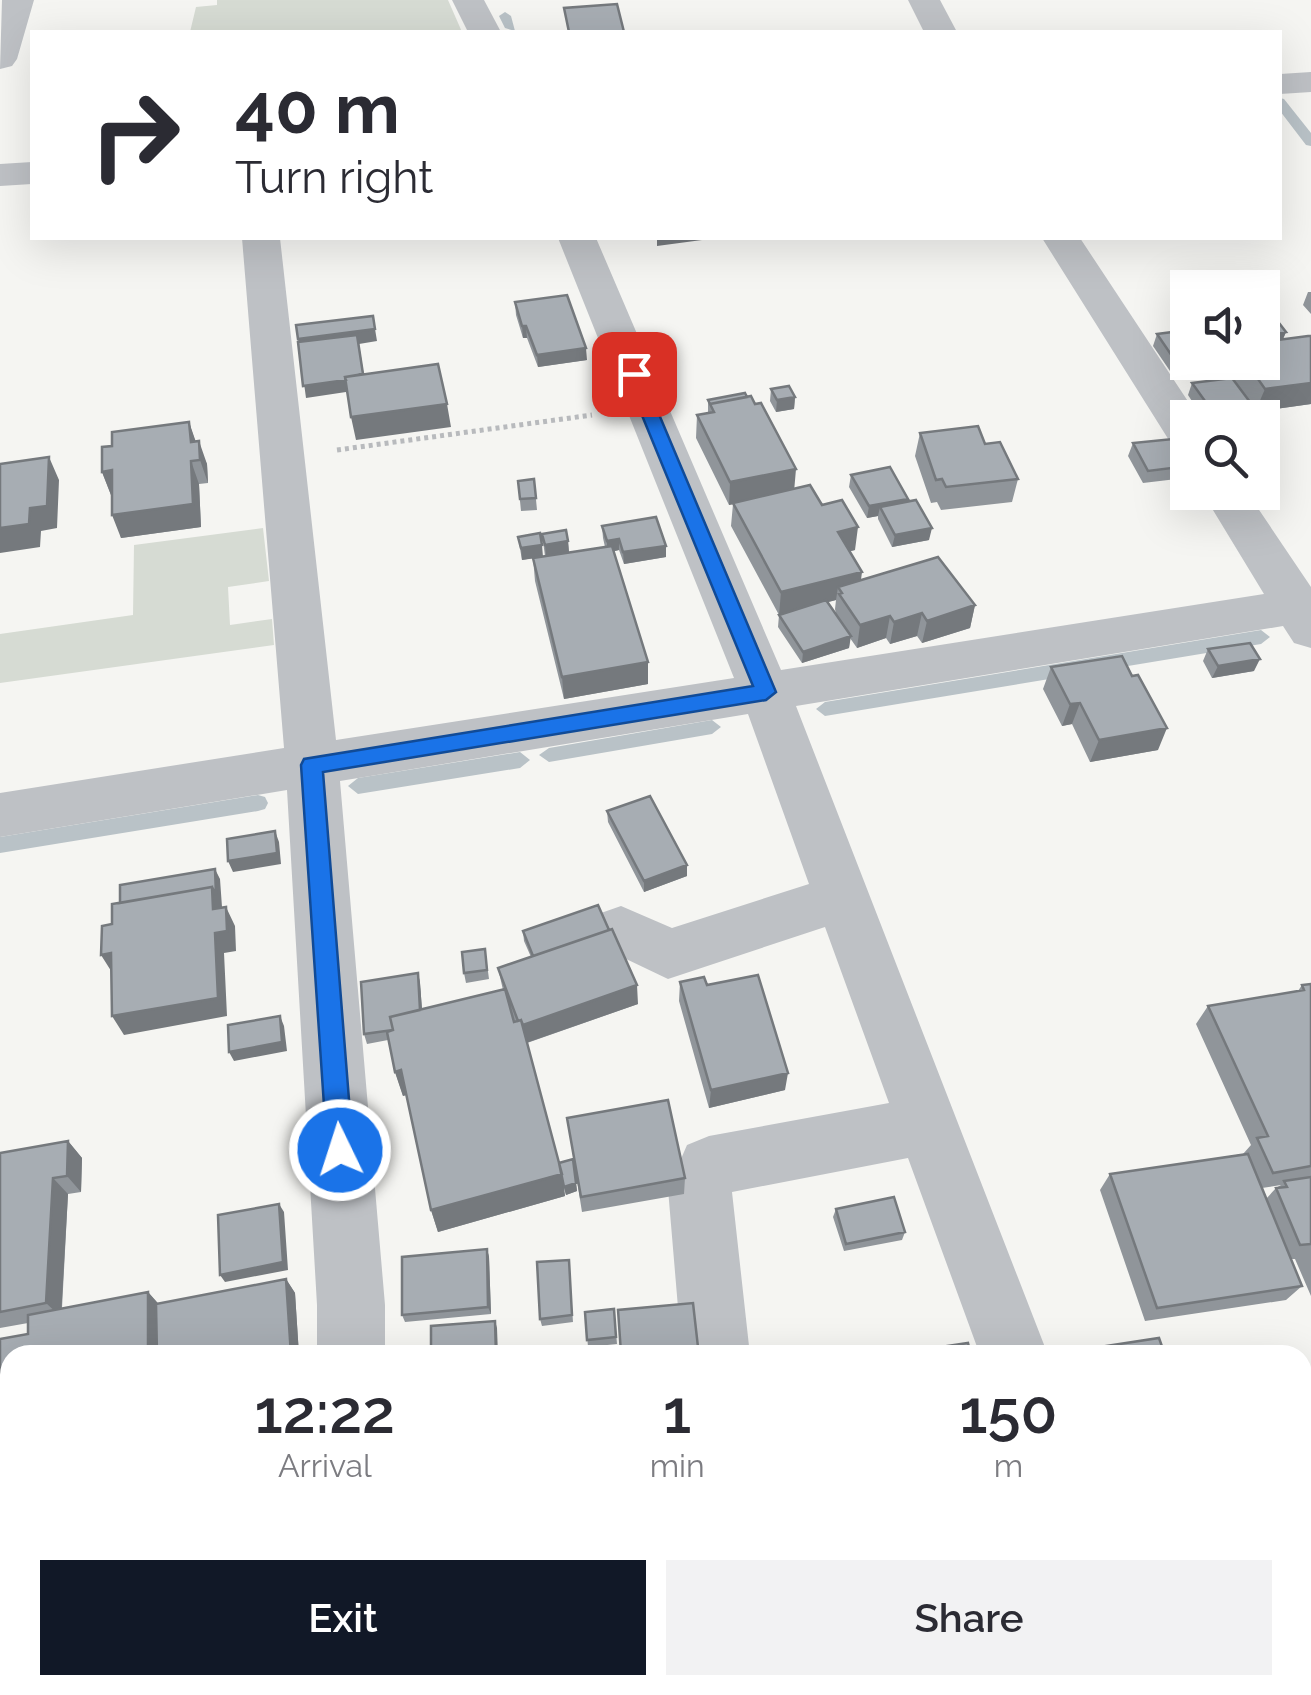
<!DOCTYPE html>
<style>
body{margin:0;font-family:Raleway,sans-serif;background:#f2f2f3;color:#2b2b33;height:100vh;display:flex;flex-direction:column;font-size:38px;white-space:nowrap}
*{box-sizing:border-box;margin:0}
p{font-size:32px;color:#7c7c81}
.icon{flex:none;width:55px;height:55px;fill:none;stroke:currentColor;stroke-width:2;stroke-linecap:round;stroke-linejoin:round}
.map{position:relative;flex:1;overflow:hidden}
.side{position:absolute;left:0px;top:1345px;width:1312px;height:350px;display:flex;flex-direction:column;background:#fff;border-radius:30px 30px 0 0;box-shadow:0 10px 40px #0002}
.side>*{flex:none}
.guide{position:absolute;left:30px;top:30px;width:1252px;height:210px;border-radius:0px;box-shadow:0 10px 40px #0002;background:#fff;color:#2b2b33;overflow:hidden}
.fabs{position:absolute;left:1170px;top:270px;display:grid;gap:20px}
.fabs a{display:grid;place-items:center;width:110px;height:110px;border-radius:0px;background:#fff;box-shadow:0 10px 40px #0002;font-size:50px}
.pin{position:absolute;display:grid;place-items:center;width:85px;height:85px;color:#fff;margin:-42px;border-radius:20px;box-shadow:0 5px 15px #0006}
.me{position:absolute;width:110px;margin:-55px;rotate:356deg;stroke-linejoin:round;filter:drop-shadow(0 0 8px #0008)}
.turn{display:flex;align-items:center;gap:35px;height:210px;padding:0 40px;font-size:45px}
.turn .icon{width:130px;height:130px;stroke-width:2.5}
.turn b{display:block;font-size:70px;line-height:85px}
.eta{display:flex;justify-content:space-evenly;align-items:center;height:170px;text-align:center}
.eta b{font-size:60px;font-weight:600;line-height:70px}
.cta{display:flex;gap:20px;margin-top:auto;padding:20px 40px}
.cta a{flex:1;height:115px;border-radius:0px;background:#111827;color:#fff;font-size:40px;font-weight:600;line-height:115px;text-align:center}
.cta a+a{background:#f2f2f3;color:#2b2b33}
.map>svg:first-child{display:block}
</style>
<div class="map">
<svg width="1311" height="1695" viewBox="0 0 1311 1695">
<rect width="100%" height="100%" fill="#f5f5f2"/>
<path fill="#d6dbd3" d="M217,0H448L462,32H190L196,7L217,5Z
M263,528L269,581L228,587L230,625L272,619L274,645L0,683V634L133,615L134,545Z"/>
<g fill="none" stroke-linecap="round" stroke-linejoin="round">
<path fill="#b9c2c7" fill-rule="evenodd" d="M505,12L511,16L515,31L505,28L499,16Z
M1280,98L1284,99L1311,133V146L1306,145L1280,111Z
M1261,630L1270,637L1261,644L825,716L816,709L825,702Z
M712,720L721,727L712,734L549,762L539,755L549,748Z
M520,752L530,760L520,768L358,794L348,786L358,778Z
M258,795L265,797L268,803L265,809L258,811L0,853V837Z"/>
<path stroke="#b8babd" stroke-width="5" stroke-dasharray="4 4" stroke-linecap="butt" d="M337,450L592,415"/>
<path fill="#bec1c5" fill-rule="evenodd" d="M2,0H34L17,59L12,66L0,69Z
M452,0H484L501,32H468Z
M908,0H940L957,32H924Z
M1311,72V92L1280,94V74Z
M32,162V184L0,186V164Z
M242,238H280L336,740L734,678L558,238H596L781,670L1264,594L1202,492H1247L1311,587V648L1294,643L1283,626L796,706L1048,1355H980L908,1158L732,1192L750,1355H682L668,1189L687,1145L709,1136L889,1103L825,927L668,979L601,947L592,930L601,913L621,906L672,928L809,884L748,714L340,781L385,1305V1355H317V1305L287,790L0,837V793L284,748Z
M1042,238H1080L1199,418H1188V449L1172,445Z
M309,1685H387V1695H309Z
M718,1685H796L798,1695H720Z
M1084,1685H1162L1165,1695H1087Z"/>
</g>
<path fill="#90959a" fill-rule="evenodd" d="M1308,292H1311V314L1303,305Z
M1185,300H1188V362H1204L1202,366L1170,371L1153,346L1157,334L1182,330L1177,324Z
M515,302L587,360L538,367L527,338H523L516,315Z
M1286,332L1283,339L1311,336V404L1255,412L1250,404L1245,414L1225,418H1203L1188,395L1192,383L1231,378L1225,369L1227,362H1262Z
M771,389L795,397L794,409L776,412L770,401Z
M708,400L794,488L822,505L855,550L850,551L861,580L975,605L970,628L922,643L917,636L890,644L886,638L857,648L850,638L849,648L802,663L778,627L779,615L731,526L733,504L729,505L696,438L697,415L708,413ZM836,600L835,609L836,614L828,602Z
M189,422L195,441L207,464L208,483L199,484L201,527L121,538L112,495H111L102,472L112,446Z
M920,433L985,444L1018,479L1012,502L941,510L937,502L931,503L915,456Z
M1133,443L1188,463V470L1185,478L1143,483L1128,456Z
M851,475L908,499L907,502L929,540L892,547L878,519V516L867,518L849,487Z
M534,479L537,510L521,511L518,481Z
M602,526L666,546V557L624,564L619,550L614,551L648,684L564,699L535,581L533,558L522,560L518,537L543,556H545L542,534L568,541L569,552L605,547L603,538Z
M1208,649L1254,671L1212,678L1203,661Z
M1051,667L1158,750L1090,762L1072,724L1062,726L1043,689Z
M607,811L687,865V876L644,892L608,822Z
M523,931L638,1004L527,1043L559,1163L576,1183L577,1191L566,1195L564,1188L565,1196L438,1232L431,1210L406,1095L403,1096L395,1072L388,1040L367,1044L364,1034L418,973L420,983L422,1010L503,990L498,968L531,957L524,941Z
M485,949L489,979L466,983L464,973Z
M680,982L785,1090L709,1108L679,1001Z
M1311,984V1296L1295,1259H1291L1302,1286L1286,1300L1145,1321L1100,1190L1110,1174L1243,1154L1251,1145L1196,1024L1208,1006L1298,991L1302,985ZM1281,1185L1276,1188L1266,1199L1262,1188Z
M567,1118L685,1178L684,1194L582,1212Z
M68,1141L82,1158L81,1192L68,1194L62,1308L148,1292L158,1304L286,1279L295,1293L299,1355H10V1660L0,1662V1339L28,1334V1323L0,1328V1153Z
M836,1209L905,1232L902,1240L844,1251L833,1217Z
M487,1249L489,1257L491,1314L405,1322L402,1315Z
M569,1260L573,1322L542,1326L540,1319Z
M614,1309L617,1344L588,1347L585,1312Z
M618,1310L698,1347L697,1354L621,1355Z
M1311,1392V1646L1302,1648V1398Z
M919,1685H1033L987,1695H922Z"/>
<path fill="#75797d" d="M657,238H717L657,246Z
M522,326H526L527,338H523Z
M375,329L377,341L359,344L366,389L306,398L298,339Z
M1286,332L1276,355L1262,357V335Z
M586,348L587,360L538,367L537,355Z
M1188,357V362H1204L1202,366L1170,371L1174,359Z
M1311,383V404L1255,412L1265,389Z
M795,397L794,409L776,412L777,400Z
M1250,402L1245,414L1225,418H1206L1210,408Z
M447,404L451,427L356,440L351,417Z
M189,422L197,445L191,442Z
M199,441L207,464L208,483L200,460Z
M49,457L59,480L57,528L41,531L40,547L0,553V528Z
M191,461L199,484L201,527L121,538L112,515Z
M796,469L794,492L729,505L730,482Z
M112,470L122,493L111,495L102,472Z
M908,499L905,511L880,507L878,516L867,518L869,506Z
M858,527L855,550L835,555L838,532Z
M932,528L929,540L892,547L895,535Z
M619,539V550L607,553V541Z
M568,541L569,553L546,557L545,545Z
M542,545L543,557L522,560L521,548Z
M666,546V557L624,564L623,552Z
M862,572L859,595L842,593L838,587L836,600L779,615L781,592Z
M975,605L970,628L922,643L927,621Z
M922,613L917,636L890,644L894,622Z
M890,616L886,638L857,648L860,625Z
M851,636L849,648L802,663L803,652Z
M1260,659L1254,671L1212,678L1218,666Z
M648,662V684L564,699L562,677Z
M1080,703L1072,724L1062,726L1070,704Z
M1167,728L1158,750L1090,762L1099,740Z
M275,831L279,842L281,864L233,872L228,861Z
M687,865V876L644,892V881Z
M215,869L220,879L222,907L213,909L212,887Z
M226,907L235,926L236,951L224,953L227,1016L124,1035L112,1016L215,933Z
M111,953L113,974L101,955Z
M418,973L420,983L424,1035L422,1025Z
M637,985L638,1004L523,1044L520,1026Z
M280,1016L284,1026L287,1051L234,1061L229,1052Z
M401,1070L409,1094L403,1096L395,1072Z
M788,1073L785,1090L709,1108L711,1090Z
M68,1141L82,1158L81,1192L67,1176Z
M562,1174L565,1196L438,1232L431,1210Z
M53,1178L68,1194L61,1317L46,1303Z
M576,1183L577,1191L566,1195L564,1187Z
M279,1204L284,1212L288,1270L225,1282L220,1275Z
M487,1249L489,1257L491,1314L488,1307Z
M286,1279L295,1293L299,1355H290Z
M148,1292L165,1311L166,1355H148Z
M495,1321L497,1328L498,1355H496Z
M10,1647V1660L0,1662V1649Z"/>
<path fill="#a7adb3" stroke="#75797d" stroke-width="2.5" d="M617,4L624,32H569L564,8Z
M567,295L586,348L537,355L526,326H522L515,302Z
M1262,301L1286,332L1262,335Z
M373,316L375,329L298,339L296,325Z
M1188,330V357L1174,359L1157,334Z
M357,335L363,374L345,377L346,380L303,386L298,342Z
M1308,336H1311V383L1265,389L1246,362H1262V342Z
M438,364L447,404L351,417L345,377Z
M1232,378L1250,402L1210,408L1192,383Z
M789,386L795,397L777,400L771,389Z
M745,393L747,397L710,404L713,410L708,400Z
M751,396L755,404L761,403L796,469L730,482L697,415L714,412L710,404Z
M189,422L191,442L199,441L200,460L191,461L193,504L112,515V470L102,472V447L112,446V432Z
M978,426L985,444L1000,442L1018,479L946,487L942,479L936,480L920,433Z
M1173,439L1188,463V466L1148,471L1133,443Z
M49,457L47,506L30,508L29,524L0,528V464Z
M890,467L908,499L869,506L851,475Z
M534,479L536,498L520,499L518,481Z
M810,485L822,505L842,500L858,527L838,532L862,572L781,592L733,503Z
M916,500L932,528L895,535L880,507Z
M656,517L666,546L623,552L619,539L607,541L602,526Z
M566,530L568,541L545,545L542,534Z
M540,533L542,545L521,548L518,537Z
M612,546L648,662L562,677L533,558Z
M938,557L975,605L927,621L922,613L894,622L890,616L860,625L839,594L842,593L838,587Z
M826,600L851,636L803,652L779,615Z
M1250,643L1260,659L1218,666L1208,649Z
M1122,656L1132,676L1138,675L1167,728L1099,740L1080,703L1070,704L1051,667Z
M650,796L687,865L644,881L607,811Z
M275,831L277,853L228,861L227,839Z
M215,869L216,895L212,887L120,903V885Z
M212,887L213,909L226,907L227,931L215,933L218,998L112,1016L111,953L101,955L102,926L112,924V904Z
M598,905L609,930L533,956L523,931Z
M612,929L637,985L523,1025L521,1020L518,1021L498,968Z
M485,949L487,970L464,973L462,952Z
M418,973L420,1010L390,1017L393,1030L364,1034L361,982Z
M758,975L788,1073L711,1090L680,982L704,977L707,985Z
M1311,984V1166L1273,1173L1257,1138L1268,1136L1208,1006L1304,990L1302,985Z
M505,989L514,1022L521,1020L562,1174L431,1210L401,1070L395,1072L387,1032L393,1030L390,1017Z
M280,1016L282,1042L229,1052L228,1025Z
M668,1100L685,1178L581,1197L567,1118Z
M68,1141L67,1176L53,1178L46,1303L0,1312V1153Z
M1248,1154L1302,1286L1157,1308L1110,1174Z
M573,1159L576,1183L564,1187L559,1163Z
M1311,1177V1244L1300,1245L1276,1188L1287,1187L1284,1181Z
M894,1197L905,1232L846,1244L836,1209Z
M279,1204L283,1262L220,1275L218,1215Z
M487,1249L488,1307L402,1315V1257Z
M569,1260L572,1315L540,1319L537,1262Z
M286,1279L291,1355H157L156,1304Z
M148,1292V1355H10V1647L0,1649V1339L28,1334V1315Z
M693,1303L698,1347L621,1353L618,1310Z
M614,1309L616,1337L587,1340L585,1312Z
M495,1321L496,1355H431V1326Z
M1159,1338L1165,1355H1095L1093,1348Z
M968,1343L971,1355L894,1354Z
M1311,1399V1644L1302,1646V1401Z
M548,1685H703V1695H547Z
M928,1685H1021L975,1695H931Z"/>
<path fill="#1a73e8" stroke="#114b97" stroke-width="2.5" d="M634,368L642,374L776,692L766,700L323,772L353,1150L349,1159L340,1163L331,1159L327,1150L301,765L304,759L753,686L625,374Z"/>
</svg>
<div class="fabs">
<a><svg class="icon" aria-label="sound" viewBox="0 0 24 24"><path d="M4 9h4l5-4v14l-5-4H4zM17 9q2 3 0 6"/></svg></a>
<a><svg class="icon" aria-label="search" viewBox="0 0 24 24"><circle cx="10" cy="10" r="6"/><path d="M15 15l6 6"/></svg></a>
</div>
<div class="pin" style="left:634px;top:374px;background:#d93025"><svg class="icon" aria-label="arrive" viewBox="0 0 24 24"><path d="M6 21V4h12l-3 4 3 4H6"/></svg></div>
<svg class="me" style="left:340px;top:1150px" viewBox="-20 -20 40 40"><circle r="17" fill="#1a73e8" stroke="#fff" stroke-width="3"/><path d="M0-11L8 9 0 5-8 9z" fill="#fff"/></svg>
<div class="guide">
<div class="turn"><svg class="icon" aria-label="right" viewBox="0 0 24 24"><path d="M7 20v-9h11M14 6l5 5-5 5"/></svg><div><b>40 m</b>Turn right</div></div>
</div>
<section class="side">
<div class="eta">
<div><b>12:22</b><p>Arrival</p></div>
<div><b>1</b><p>min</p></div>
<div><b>150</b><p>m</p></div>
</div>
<div class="cta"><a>Exit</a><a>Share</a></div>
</section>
</div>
